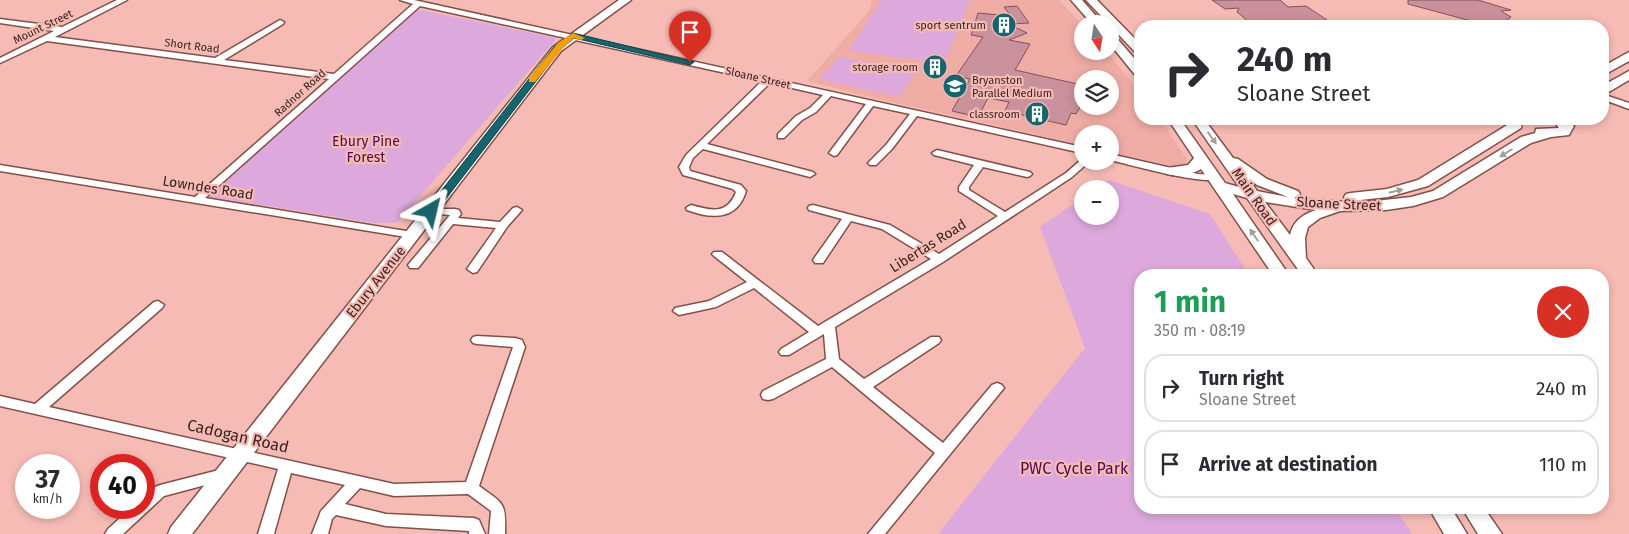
<!DOCTYPE html>
<meta charset="utf-8">
<style>
body{margin:0;font-family:"Fira Sans",sans-serif;background:#f2f2f3;color:#2b2b33;height:100vh;display:flex;flex-direction:column;font-size:19px;white-space:nowrap}
*{box-sizing:border-box;margin:0}
p{font-size:16px;color:#7c7c81}
.icon{flex:none;width:28px;height:28px;fill:none;stroke:currentColor;stroke-width:2;stroke-linecap:round;stroke-linejoin:round}
.map{position:relative;flex:1;overflow:hidden}
.details{position:absolute;left:1134px;top:269px;width:475px;height:245px;display:flex;flex-direction:column;background:#fff;border-radius:20px;box-shadow:0 2px 8px #0003}
.details>*{flex:none}
.banner{position:absolute;left:1134px;top:20px;width:475px;height:105px;border-radius:20px;box-shadow:0 2px 8px #0003;background:#fff;color:#2b2b33;overflow:hidden}
.needle{width:32px;rotate:168deg}
.controls{position:absolute;left:1074px;top:15px;display:grid;gap:10px}
.controls a{display:grid;place-items:center;width:45px;height:45px;border-radius:50%;background:#fff;box-shadow:0 2px 8px #0003;font-size:25px}
.speed{position:absolute;left:15px;top:454px;display:flex;gap:10px;font-size:25px;font-weight:700;text-align:center}
.speed>*{display:grid;place-content:center;width:65px;height:65px;border-radius:50%;background:#fff;box-shadow:0 2px 8px #0003;line-height:1}
.speed small{font-size:12px;font-weight:400}
.speed .limit{border:8px solid #d22;background:#fff;color:#111}
.pin{position:absolute;display:grid;place-items:center;width:42px;height:42px;color:#fff;margin:-51px -21px;border-radius:50% 50% 50% 0;rotate:-45deg;box-shadow:0 0 5px #0007}
.pin .icon{rotate:45deg}
.me{position:absolute;width:55px;margin:-28px;rotate:37deg;stroke-linejoin:round;filter:drop-shadow(0 0 4px #0008)}
.turn{display:flex;align-items:center;gap:18px;height:105px;padding:0 20px;font-size:22px}
.turn .icon{width:65px;height:65px;stroke-width:2.5}
.turn b{display:block;font-size:35px;line-height:42px}
.round{display:grid;place-items:center;flex:none;width:52px;height:52px;border-radius:26px;background:#f2f2f3}
.overview{display:flex;align-items:center;justify-content:space-between;height:85px;padding:0 20px}
h1{font-size:30px;font-weight:700;line-height:38px;color:#1e9e55}
ul{padding:0;list-style:none}
li{display:flex;align-items:center;gap:15px;height:68px;margin:0 10px 8px;padding:0 10px;border:2px solid #e1e1e2;border-radius:20px}
li div{flex:1}
li b{display:block;font-size:19px}
li em{font-style:normal}
.map>svg:first-child{display:block}
</style>
<div class="map">
<svg width="1629" height="534" viewBox="0 0 1629 534">
<rect width="100%" height="100%" fill="#f6bbb4"/>
<path fill="#eeaca5" fill-rule="evenodd" d="M872,0H1059L1082,25V51H1106L1140,92V119H1160L1186,158V165L1180,169L1178,167L1110,152V134H1082V145L883,100L807,81L870,10ZM1082,79H1110V106H1082Z"/>
<path fill="#dda9dc" d="M881,0H970L944,63L849,51Z
M416,9L557,38L397,223H373L200,195L341,77Z
M839,57L916,72L899,97L819,79Z
M1109,180L1210,214L1249,275H1140V508H1395L1412,534H938L1085,348L1040,227L1082,198V216H1110V189H1096Z"/>
<path fill="#c9919b" stroke="#84515b" d="M1212,0H1280L1288,7L1306,6L1336,26H1318L1305,22L1277,24L1280,26L1253,25L1237,12L1239,8L1225,9Z
M1408,0H1478L1511,10L1501,11L1511,17L1499,26L1486,25L1408,4Z
M1017,6L1029,23L1009,24L1027,33L1009,40L1030,44L1015,70L1082,85V103L1076,114L1071,113L1066,125L1005,111L1009,102L988,98L978,117L952,111L970,79L956,76L983,37L971,35L978,13L1011,16L1004,7Z"/>
<g fill="none" stroke-linecap="round" stroke-linejoin="round">
<defs>
<path id="street" d="M117,0H127L55,37L215,58L280,20L284,22L283,24L224,60L334,74L413,4L400,0H414L1082,147V153L917,116L892,149L876,165H870L868,163L886,145L910,114L873,106L837,155L834,156L829,153L866,104L831,96L816,112L802,120L784,138H778V134L796,116L810,108L823,95L770,83L707,144L813,172L815,174L810,177L703,149L693,158L689,167L690,171L741,185L746,191C737,221 711,219 687,210L686,208L691,205C710,210 727,216 736,192L733,189L683,175L679,167L686,155L762,81L420,6L205,198L412,232L417,235L416,237L412,238L0,171V165L195,197L329,79L47,41L0,63V58L54,31L0,23V19L62,27Z
M1602,94L1629,103V109L1602,99Z
M937,150L1030,172L1032,174L1030,176L1027,177L983,167L969,187V190L1005,212L1066,173L1082,159V161H1090L1072,177L943,262L835,327L839,359L864,379L931,337H939L941,340L939,343L873,387L943,443L992,385L997,383L1002,385L1004,388L885,534H868L935,453L832,367L773,399L768,400L763,399L761,395L763,391L826,359L824,334L789,355H781L779,352L781,349L809,332L754,288L716,307L679,315L673,311L675,308L709,301L747,282L714,256L712,254L714,252H722L818,326L931,259L882,229L851,221L823,263H815L813,260L842,219L809,210L808,208L809,206L813,205L890,225L939,254L998,216L959,191V187L974,165L934,155L932,153Z
M1110,154L1198,174L1214,175L1219,178C1209,187 1127,164 1110,160Z
M517,207L522,210L507,227L477,272L473,273L467,269L496,228L453,224L418,268H410L408,265L450,215L427,213L426,211L427,209H455L459,210L461,214L458,218L500,222L513,208Z
M158,301L164,305L162,308L49,407L394,484L466,482L513,347L477,344L473,343L471,340L473,337L477,336L515,338L522,340L525,347L479,486C504,504 506,502 505,534H489L491,511L468,494L394,496L360,488L345,504L386,514L474,518L479,520L485,534H469V531L386,526L336,515L332,519L328,534H312L321,511L345,485L291,473L274,534H258L278,469L0,406V396L35,404L154,302Z
M223,469L228,471L230,475L228,479L164,496L123,534H105L108,529L131,508H144V496L155,487L160,485Z"/>
<path id="secondary" d="M619,0H631L561,51L192,534H168L171,527L553,47Z
M1071,0H1082L1103,24H1092Z
M1086,0H1097L1140,44V54L1136,53Z
M1110,34L1114,35L1140,65V77L1136,76L1110,44Z
M1629,52V61L1602,76V67Z
M1629,71V80L1602,96V86Z
M1168,119H1180L1225,183L1239,187L1192,119H1204L1233,158L1238,159L1267,179L1298,191L1300,194L1294,198L1358,203L1411,197L1433,191L1521,137L1535,133L1536,129L1559,128L1552,119H1566L1574,126L1569,135L1551,137L1531,143L1443,197L1413,206L1386,210L1340,211L1320,218L1308,227L1305,238L1306,258L1318,275H1302L1247,198L1233,194L1289,275H1273L1201,169C1191,175 1178,177 1167,174L1165,171L1167,168L1188,165L1194,158ZM1249,179L1257,185L1288,197L1257,191ZM1265,202L1316,210C1303,214 1293,221 1290,235Z
M1511,119H1523L1521,128L1428,186L1388,197L1351,201L1346,200L1344,197L1346,194L1351,193L1387,189L1418,180L1504,127L1510,123Z
M1429,508H1451L1467,534H1444Z
M1462,508H1484L1502,534H1478Z"/>
</defs>
<use href="#street" stroke="#82504a" stroke-width="3"/>
<use href="#secondary" stroke="#82504a" stroke-width="3"/>
<use href="#street" fill="#fff" fill-rule="evenodd"/>
<use href="#secondary" fill="#fff" fill-rule="evenodd"/>
</g>
<defs><path id="oneway-solid" d="M-6-.8H1V-3.2L6.5 0L1 3.2V.8H-6Z" transform="scale(1.25)"/></defs>
<g fill="#a69c9b">
<use href="#oneway-solid" transform="translate(1212 138) rotate(54)"/>
<use href="#oneway-solid" transform="translate(1506 153) rotate(148)"/>
<use href="#oneway-solid" transform="translate(1396 191) rotate(-13)"/>
<use href="#oneway-solid" transform="translate(1254 235) rotate(-124)"/>
</g>
<path fill="#17646d" stroke="#0f4147" d="M573,33L694,62L690,65L574,38L560,50L435,213H427L426,211L427,209L554,47Z"/>
<path fill="#f59e0b" d="M573,33L585,38L581,40L574,38L564,47L535,82H529V78L558,43Z"/>
<defs>
<symbol id="building-disc" viewBox="-11 -11 22 22"><circle r="9.5" fill="#17646d" stroke="#f6bbb4"/><path d="M-4-6H4V6H1V3H-1V6H-4ZM-2.5-4.3h1.7v1.8h-1.7ZM.8-4.3h1.7v1.8H.8ZM-2.5-1h1.7V.8h-1.7ZM.8-1h1.7V.8H.8Z" fill="#fff"/></symbol>
<symbol id="school-disc" viewBox="-11 -11 22 22"><circle r="9.5" fill="#17646d" stroke="#f6bbb4"/><path d="M0-5L7-2L0 1L-7-2ZM-4 1L0 2.5L4 1V4Q0 6-4 4Z" fill="#fff"/></symbol>
</defs>
<g fill-rule="evenodd">
<use href="#building-disc" x="990" y="11" width="28" height="28"/>
<use href="#building-disc" x="921" y="53" width="28" height="28"/>
<use href="#school-disc" x="941" y="72" width="28" height="28"/>
<use href="#building-disc" x="1023" y="100" width="28" height="28"/>
</g>
<g text-anchor="middle" dominant-baseline="central" stroke-width="4.5" stroke-linejoin="round" paint-order="stroke">
<g font-size="11" fill="#3a2321" stroke="#f6bbb4" text-anchor="end">
<text x="986" y="25">sport sentrum</text>
<text x="918" y="67">storage room</text>
<text x="972" y="80" text-anchor="start">Bryanston<tspan x="972" dy="13">Parallel Medium</tspan></text>
<text x="1020" y="114">classroom</text>
</g>
<g font-size="11" fill="#3a2321" stroke="#f6bbb4">
<text transform="translate(43 27) rotate(-26)">Mount Street</text>
<text transform="translate(192 46) rotate(7)">Short Road</text>
<text transform="translate(758 78) rotate(13)">Sloane Street</text>
<text transform="translate(300 93) rotate(-42)">Radnor Road</text>
</g>
<g font-size="14" fill="#500852" stroke="#f6bbb4">
<text x="366" y="141">Ebury Pine<tspan x="366" dy="16">Forest</tspan></text>
</g>
<g font-size="14" fill="#3a2321" stroke="#f6bbb4">
<text transform="translate(208 188) rotate(9)">Lowndes Road</text>
<text transform="translate(1254 197) rotate(55)">Main Road</text>
<text transform="translate(1339 204) rotate(3)">Sloane Street</text>
<text transform="translate(928 246) rotate(-32)">Libertas Road</text>
<text transform="translate(376 282) rotate(-52)">Ebury Avenue</text>
</g>
<g font-size="16" fill="#3a2321" stroke="#f6bbb4">
<text transform="translate(238 436) rotate(13)">Cadogan Road</text>
</g>
<g font-size="16" fill="#500852" stroke="#f6bbb4">
<text x="1074" y="468">PWC Cycle Park</text>
</g>
</g>
</svg>
<div class="controls">
<a><svg class="needle" viewBox="-14 -14 28 28"><path d="M0-13l5 13h-10z" fill="#e53935"/><path d="M0 13l5-13h-10z" fill="#7c7c81"/></svg></a>
<a><svg class="icon" aria-label="layers" viewBox="0 0 24 24"><path d="M12 4l9 5-9 5-9-5zM3 14l9 5 9-5"/></svg></a>
<a>+</a>
<a>−</a>
</div>
<div class="speed"><div>37<small>km/h</small></div><div class="limit">40</div></div>
<div class="pin" style="left:690px;top:62px;background:#d93025"><svg class="icon" aria-label="arrive" viewBox="0 0 24 24"><path d="M6 21V4h12l-3 4 3 4H6"/></svg></div>
<svg class="me" style="left:431px;top:211px" viewBox="-20 -20 40 40"><path d="M0-17L14 15 0 8-14 15z" fill="#17646d" stroke="#fff" stroke-width="4"/></svg>
<div class="banner">
<div class="turn"><svg class="icon" aria-label="right" viewBox="0 0 24 24"><path d="M7 20v-9h11M14 6l5 5-5 5"/></svg><div><b>240 m</b>Sloane Street</div></div>
</div>
<section class="details">
<div class="overview"><div><h1>1 min</h1><p>350 m · 08:19</p></div><a class="round" style="background:#d93025;color:#fff"><svg class="icon" aria-label="close" viewBox="0 0 24 24"><path d="M6 6l12 12M18 6L6 18"/></svg></a></div>
<ul>
<li><svg class="icon" aria-label="right" viewBox="0 0 24 24"><path d="M7 20v-9h11M14 6l5 5-5 5"/></svg><div><b>Turn right</b><p>Sloane Street</p></div><em>240 m</em></li>
<li><svg class="icon" aria-label="arrive" viewBox="0 0 24 24"><path d="M6 21V4h12l-3 4 3 4H6"/></svg><div><b>Arrive at destination</b></div><em>110 m</em></li>
</ul>
</section>
</div>
